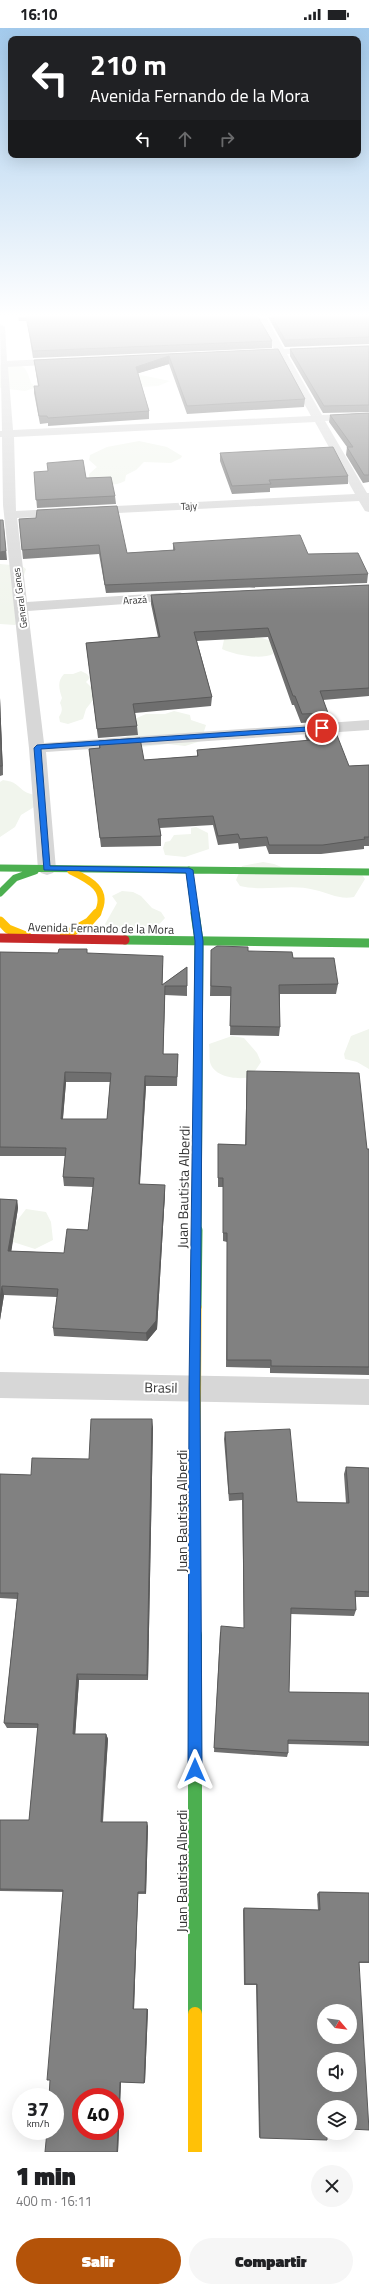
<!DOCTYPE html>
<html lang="es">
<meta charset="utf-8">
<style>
body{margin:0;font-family:"Titillium Web",sans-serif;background:#f6f6f6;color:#202124;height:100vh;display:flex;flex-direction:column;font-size:15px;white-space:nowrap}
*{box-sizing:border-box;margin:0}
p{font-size:13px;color:#757577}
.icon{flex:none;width:22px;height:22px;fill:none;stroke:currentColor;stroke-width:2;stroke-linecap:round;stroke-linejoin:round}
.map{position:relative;height:2124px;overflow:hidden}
.details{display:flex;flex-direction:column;background:#fff;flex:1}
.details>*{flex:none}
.guide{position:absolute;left:8px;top:8px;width:353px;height:122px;border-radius:8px;box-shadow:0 4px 16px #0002;background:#202124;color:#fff;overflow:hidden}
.needle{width:26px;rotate:119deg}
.fabs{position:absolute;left:317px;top:1976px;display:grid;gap:8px}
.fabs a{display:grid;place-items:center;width:40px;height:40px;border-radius:50%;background:#fff;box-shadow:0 4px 16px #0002;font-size:20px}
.speed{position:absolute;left:12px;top:2060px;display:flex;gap:8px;font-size:20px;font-weight:700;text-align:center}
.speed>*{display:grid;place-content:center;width:52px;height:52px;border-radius:50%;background:#fff;box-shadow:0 4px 16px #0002;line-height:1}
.speed small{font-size:10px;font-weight:400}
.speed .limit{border:6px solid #d22;background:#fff;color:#111}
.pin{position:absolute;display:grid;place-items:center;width:34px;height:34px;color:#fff;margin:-17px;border:2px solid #fff;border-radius:50%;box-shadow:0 1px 4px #0007}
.me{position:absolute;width:44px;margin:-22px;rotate:0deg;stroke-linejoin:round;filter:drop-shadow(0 0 3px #0008)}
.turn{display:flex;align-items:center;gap:14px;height:84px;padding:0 16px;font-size:18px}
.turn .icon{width:52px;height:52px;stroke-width:2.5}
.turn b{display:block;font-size:28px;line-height:34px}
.lanes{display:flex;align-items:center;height:38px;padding:0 16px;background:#0003;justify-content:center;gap:20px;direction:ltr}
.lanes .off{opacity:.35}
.round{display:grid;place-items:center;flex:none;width:42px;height:42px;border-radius:21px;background:#f6f6f6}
.overview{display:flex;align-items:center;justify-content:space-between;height:68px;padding:0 16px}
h1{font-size:24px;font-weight:800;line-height:30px}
.action{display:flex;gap:8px;margin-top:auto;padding:8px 16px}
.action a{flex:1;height:46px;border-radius:24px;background:#b45309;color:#fff;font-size:16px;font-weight:800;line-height:46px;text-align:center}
.action a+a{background:#f6f6f6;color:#202124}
.status{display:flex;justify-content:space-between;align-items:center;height:28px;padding:0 20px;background:#fff;direction:ltr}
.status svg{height:11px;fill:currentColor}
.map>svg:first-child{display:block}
</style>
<div class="status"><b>16:10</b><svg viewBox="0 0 49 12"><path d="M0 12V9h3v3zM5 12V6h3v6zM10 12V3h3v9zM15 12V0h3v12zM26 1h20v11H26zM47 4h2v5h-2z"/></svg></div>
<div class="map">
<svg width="369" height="2124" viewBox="0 0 369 2124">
<rect width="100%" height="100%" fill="#fff"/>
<path fill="#f1f5ed" d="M4,336C24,338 25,335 31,355L35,358L34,360L25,363L0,360V337Z
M136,346L170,353L158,358L140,359Z
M139,413L167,419L182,428L181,430L171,435L144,434L136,442L126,447L125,453C111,460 102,456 89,452V446L97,439L89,432L90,427L107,419Z
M0,536L22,538L26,541L24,547L17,551L28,582L27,587L15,597L0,596Z
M225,607L256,608L271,613L273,626C261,632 235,627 222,621Z
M81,643L87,646L90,650L86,654L94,662L93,672L86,681L83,691L68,696L60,694L59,689C62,684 63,681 60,675L62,670C59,661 57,653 64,646H73Z
M174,683L190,687L191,692L206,697L201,713L185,718L168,716L141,719L125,710L128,707L132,692L146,686H165Z
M3,752C16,754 15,756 24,763C31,768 38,765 44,773L21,787L15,799L0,809V754Z
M196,799L208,805L209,821L185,829L165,827L163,820L165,814L170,813L174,807L191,806V800Z
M263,834L274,836L291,843L360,844L365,851L354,869C339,872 329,865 315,862C291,855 265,864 240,858L236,852L242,838Z
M122,863L133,864L141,868L152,880L161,884L165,890C152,907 129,908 110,902L105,896L117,875L112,868Z
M369,1001V1041L357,1034L345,1031L344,1026L351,1008Z
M232,1008L244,1010L257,1025L261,1034L251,1049C239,1052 214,1050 210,1034C209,1029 210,1022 209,1016Z
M26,1181L46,1184L51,1194L53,1212L35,1221L10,1213L13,1198Z"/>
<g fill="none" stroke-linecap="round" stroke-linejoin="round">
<path fill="#d7d7d7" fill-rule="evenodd" d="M256,289H266L284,321L369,317V323L287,326L322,387L369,385V391L325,393L367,465H369V484L365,483L359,473L17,490L27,574L180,564L187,568L180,572L28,583L44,715L369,692V702L46,724L56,841L53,845L47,847L41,845L38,841L29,720L3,477L2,409H0V403H2L0,296L5,299L7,333L64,330L69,333L64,336L8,339L13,402L311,388L277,327L248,328L243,325L248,322L274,321ZM315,394L355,466L16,483L14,409Z
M0,1344L369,1351V1377L0,1370Z"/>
<path stroke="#4caf50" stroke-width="7" d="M0,840L369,844
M189,842L195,886
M0,865L15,850L35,843"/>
<path stroke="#4caf50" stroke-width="9" d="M195,885L199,913L197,1203
M125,912L369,915"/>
<path stroke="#4caf50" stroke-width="11" d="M196,1279L197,1202
M195,1461V1608"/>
<path stroke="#4caf50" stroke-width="14" d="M195,1607V1986"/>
<path stroke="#ffc107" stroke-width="7" d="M71,843C90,852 110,862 97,886"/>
<path stroke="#ffc107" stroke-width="9" d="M0,893L8,901L28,909
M64,908L89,894L97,885"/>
<path stroke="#ffc107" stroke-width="11" d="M195,1461L196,1279"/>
<path stroke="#ffc107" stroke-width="14" d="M195,1986V2124"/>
<path stroke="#c62828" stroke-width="9" d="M0,910L125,912"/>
</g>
<path fill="#6f6f6f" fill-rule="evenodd" d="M18,289H258L272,313V320L33,330L27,293H19Z
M268,289H369V316L285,319Z
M369,318V384L323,385L290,328V321Z
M278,321L305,371L304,379L187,386L169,336L138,345L149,383V391L48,398V395L40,396L34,365V358H38L34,332Z
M369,385V454L363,455L346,427L347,419L329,394L330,387Z
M220,425L348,448V456L270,460V464L232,466L220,433Z
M34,444L86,450L115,468L116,476L37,480Z
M19,491L127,525L173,522V515L308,526L368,546L367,555L106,565L99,526L23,531Z
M369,557V668L323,672L328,685L327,693L301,695L294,677H292L268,609L197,613L212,669L211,678L135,685L137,698L138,707L98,710L86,615L158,609L151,576V567Z
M0,670L3,747L0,748Z
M306,699L349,738L369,737V818H364V821L321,826H269L266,818L239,821L238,815L218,817L213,797L160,800L161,808V818L101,819L89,721L99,720V713L144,732L197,728V722L307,713L305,708Z
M87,921V925L163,937L162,957L187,939V968L165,967L163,1026H178L177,1058H146L140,1156L165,1165L157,1301L147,1313L54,1308L53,1300L57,1269L4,1267L0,1292V1171L17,1172L18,1180L11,1223L64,1225L88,1202L93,1159L64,1158L63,1149L65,1128H0V924L58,925ZM66,1054H110L107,1091H63Z
M211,922L248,923L293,930L338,956L336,966H280V999L279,1008L230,1007L231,968H210Z
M247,1043L367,1121H369V1347L270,1345V1340L226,1339L227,1214L223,1213V1159H218V1116L245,1117Z
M153,1399L148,1652H79L75,1706H106L108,1711L103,1794L148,1798L146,1866H138L134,1981H148L145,2054L144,2055L121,2054L118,2124L63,1864L0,1863V1792H29L38,1700H7L4,1695L17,1571L0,1570V1446L31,1447L89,1431Z
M225,1404L297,1474L346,1475L344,1446L346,1439L369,1440V1569H355L356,1582L354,1588L291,1586L289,1664L369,1665V1718L288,1716V1725L287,1729L214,1724L220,1604L244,1600L242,1472L229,1473L224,1411Z
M319,1864L369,1865V1935H359L350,2079L260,2110L259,2109L256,1957H244L243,1882L244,1880L318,1882L317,1866Z"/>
<path fill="#5a5a5a" d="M169,328V336L136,346V339Z
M4,500L7,532H0V524Z
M0,670L3,747L2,738L0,690Z
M163,928V937L162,966V957Z
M165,958V967L163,1035V1026Z
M65,1044L66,1054L62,1100L61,1091Z
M145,1048L146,1058L139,1165V1156Z
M165,1157V1165L157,1301L147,1313L146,1305Z
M17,1172L18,1180L10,1232L8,1223Z
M2,1258L4,1267L0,1292V1271Z
M152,1391L153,1399L148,1652L147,1647Z
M77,1646L79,1652L75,1710L73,1706Z
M106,1706L108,1711L102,1797L101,1794Z
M147,1794L148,1798L146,1866L145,1864Z
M138,1864V1866L134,1981H133Z
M147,1981H148L145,2054L144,2055Z
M121,2053L118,2124H117L120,2054Z"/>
<path fill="#818181" stroke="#5a5a5a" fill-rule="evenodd" d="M26,289H258L272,313L33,323Z
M272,289H369V309L285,312Z
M369,318V377L324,378L290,321Z
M278,321L305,371L187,378L169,328L136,339L149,383L48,390L47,388H39L34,358H39L34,332Z
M369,385V447H364L347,419H353L330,387Z
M333,419L348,448L269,452L271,456L232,458L220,425Z
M83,432L86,450L111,449L115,468L36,472L34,444L48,443L47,435Z
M117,478L127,525L175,522L173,515L300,507L308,526L358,525L368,546L105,557L99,517L22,522L19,491L36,490L37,482Z
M0,492H3L6,523L0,524Z
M369,557V660L320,663L328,685L302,686L295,668H293L268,600L194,604L212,669L133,676L137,698L97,701L86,615L160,609L151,567Z
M0,690L2,738H0Z
M333,697L349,738L369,737V809H364L365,811L323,817H269L267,809L240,811L238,806L218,808L213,788L158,791L161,808L100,810L89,721L100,720L99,713L140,710L144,732L198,728L197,722L311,712L306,699Z
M217,918L248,919V923L292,924L293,930H334L338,956L279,957L280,999L230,998L231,959L211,958V922Z
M59,921H87V925L163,928L162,957L187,939V958H165L163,1026H178L177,1049L145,1048L139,1156L165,1157L156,1293L146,1305L53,1300L58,1261L2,1258L0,1271V1171L17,1172L8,1223L64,1225L67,1201L88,1202L94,1150L63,1149L66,1120L0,1119V924L58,925ZM65,1044L111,1045L107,1091H61Z
M247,1043L359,1045L367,1121H369V1339L271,1338V1332H227V1205H223V1150H218V1116L246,1117Z
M91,1391H152L147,1647L77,1646L73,1706H106L101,1794H147L145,1864H138L133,1981H147L144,2055L120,2054L117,2124H45L47,2103H55V2069H49L50,2052H47L63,1862L0,1861V1792H29L38,1696L4,1695L18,1565H0V1446L31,1447L32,1430L89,1431ZM81,2069H115V2103H81Z
M290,1401L297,1474L349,1475L346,1439L369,1440V1564L355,1563L356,1582L291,1580L289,1664L369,1665V1714L288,1712V1725L214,1720L221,1598L244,1600L243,1465L229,1466L225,1404Z
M319,1864L369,1865V1934H359L369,2102L350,2101V2079H324V2105H327V2112L260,2110L257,1956H245L244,1880L320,1882ZM324,1983H350V2009H324ZM324,2031H350V2057H324Z"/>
<linearGradient id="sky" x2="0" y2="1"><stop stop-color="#a3caec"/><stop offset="0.49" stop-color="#fff"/><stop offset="1" stop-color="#fff" stop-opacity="0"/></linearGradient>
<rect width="369" height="586" fill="url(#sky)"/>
<path fill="#1a73e8" stroke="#114b97" d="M322,698L324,702L41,721L50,838L189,840L193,842L203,913L200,1360L202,1742L200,1747L195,1749L190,1747L188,1742L189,1360L195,913L186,845L44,842L34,720L37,717Z"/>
<g text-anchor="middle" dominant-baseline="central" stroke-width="4" stroke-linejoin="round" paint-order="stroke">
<g font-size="10" fill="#333" stroke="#fff">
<text transform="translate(189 478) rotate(-3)">Tajy</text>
<text transform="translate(20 570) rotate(-97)">General Genes</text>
<text transform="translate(135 572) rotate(-4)">Arazá</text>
</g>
<g font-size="12" fill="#333" stroke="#fff">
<text transform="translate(101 900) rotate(1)">Avenida Fernando de la Mora</text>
</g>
<g font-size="14" fill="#333" stroke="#fff">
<text transform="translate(183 1159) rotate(-89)">Juan Bautista Alberdi</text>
<text transform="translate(161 1359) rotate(1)">Brasil</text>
<text transform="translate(181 1483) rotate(-90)">Juan Bautista Alberdi</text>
<text transform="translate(181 1843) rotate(-90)">Juan Bautista Alberdi</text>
</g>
</g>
</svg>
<div class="fabs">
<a><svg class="needle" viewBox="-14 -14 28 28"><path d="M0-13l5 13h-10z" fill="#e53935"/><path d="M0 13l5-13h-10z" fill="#757577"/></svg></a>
<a><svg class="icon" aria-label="sound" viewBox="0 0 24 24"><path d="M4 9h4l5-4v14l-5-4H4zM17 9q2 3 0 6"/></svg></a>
<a><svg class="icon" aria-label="layers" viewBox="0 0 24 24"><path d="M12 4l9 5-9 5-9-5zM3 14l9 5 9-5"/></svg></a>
</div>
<div class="speed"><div>37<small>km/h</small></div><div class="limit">40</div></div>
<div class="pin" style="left:322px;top:700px;background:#d93025"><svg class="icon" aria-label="arrive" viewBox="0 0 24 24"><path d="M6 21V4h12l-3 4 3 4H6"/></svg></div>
<svg class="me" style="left:195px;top:1742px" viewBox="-20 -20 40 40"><path d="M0-17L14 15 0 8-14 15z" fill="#1a73e8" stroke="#fff" stroke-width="4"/></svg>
<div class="guide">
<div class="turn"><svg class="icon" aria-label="left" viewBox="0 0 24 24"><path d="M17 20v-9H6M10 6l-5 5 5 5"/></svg><div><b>210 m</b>Avenida Fernando de la Mora</div></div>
<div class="lanes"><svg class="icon" aria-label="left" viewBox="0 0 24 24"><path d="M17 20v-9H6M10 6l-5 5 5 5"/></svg><svg class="icon off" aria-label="ahead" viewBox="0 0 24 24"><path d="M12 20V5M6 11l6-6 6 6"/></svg><svg class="icon off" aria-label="right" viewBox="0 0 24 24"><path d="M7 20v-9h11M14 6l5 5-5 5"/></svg></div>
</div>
</div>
<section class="details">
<div class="overview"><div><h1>1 min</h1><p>400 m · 16:11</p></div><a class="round"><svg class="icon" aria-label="close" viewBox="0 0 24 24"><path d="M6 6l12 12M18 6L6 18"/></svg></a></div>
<div class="action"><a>Salir</a><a>Compartir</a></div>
</section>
